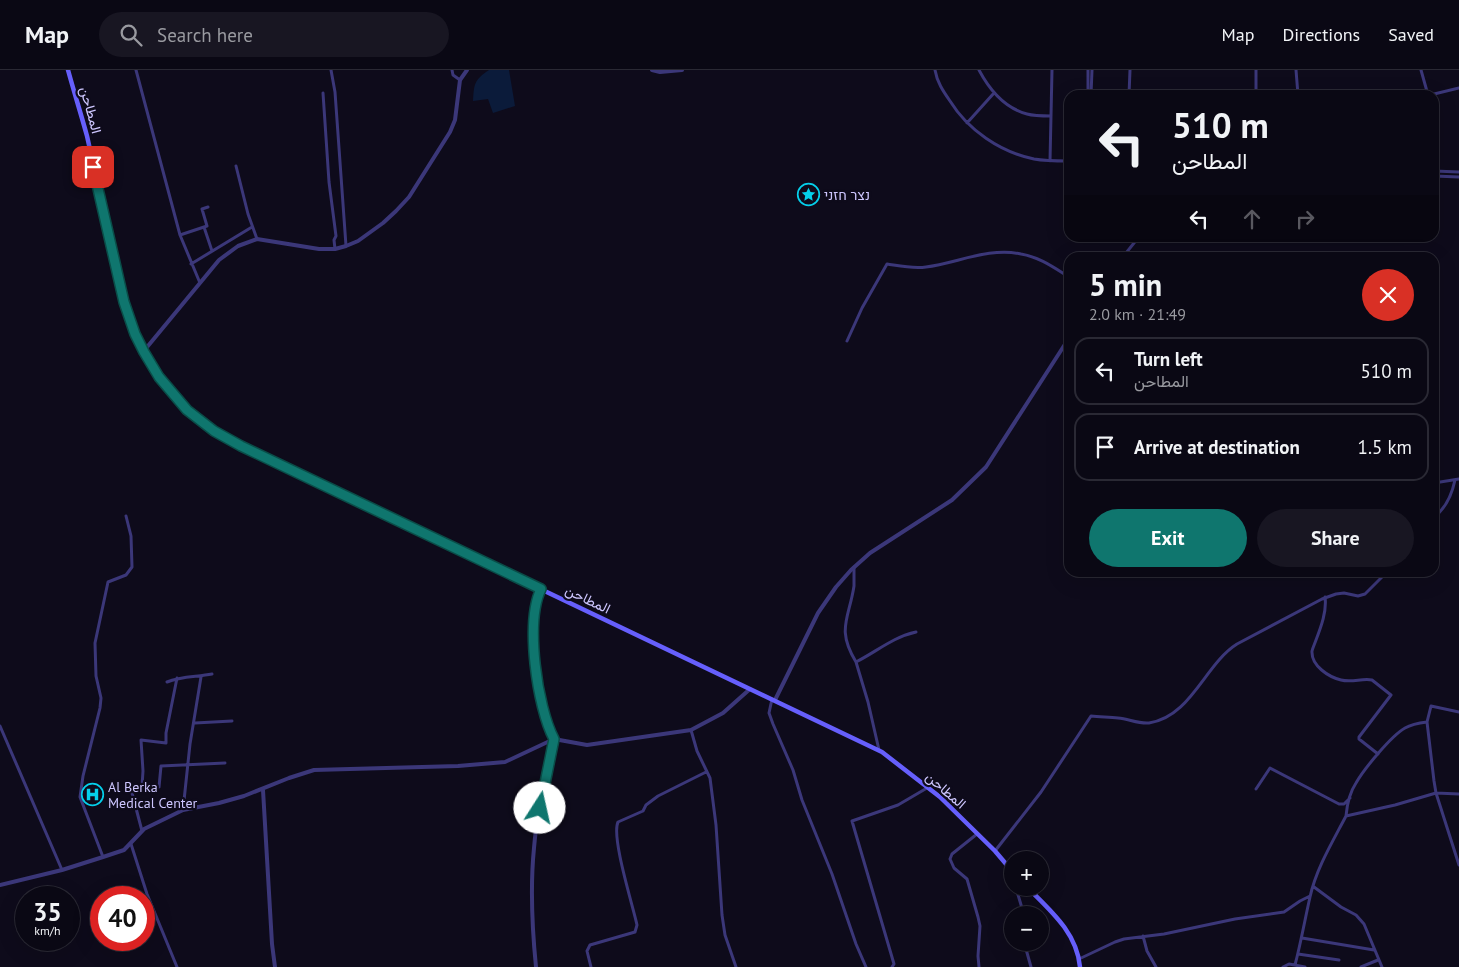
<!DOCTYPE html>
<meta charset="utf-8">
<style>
body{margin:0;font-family:"PT Sans",Vazirmatn,Heebo,sans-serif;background:#181622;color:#f1f3f6;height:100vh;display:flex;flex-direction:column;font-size:19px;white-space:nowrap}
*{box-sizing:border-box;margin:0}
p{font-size:16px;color:#999aa0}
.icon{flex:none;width:28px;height:28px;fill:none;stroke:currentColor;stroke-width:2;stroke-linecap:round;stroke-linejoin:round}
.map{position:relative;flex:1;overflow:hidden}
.side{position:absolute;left:1064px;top:182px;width:375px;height:325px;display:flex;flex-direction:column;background:#0a0814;border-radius:15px;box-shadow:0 5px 20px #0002,0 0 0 1px #2a2934}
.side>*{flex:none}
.hud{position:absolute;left:1064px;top:20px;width:375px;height:152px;border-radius:15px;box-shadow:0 5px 20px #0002,0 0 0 1px #2a2934;background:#0a0814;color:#f1f3f6;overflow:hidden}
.tools{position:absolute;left:1004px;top:781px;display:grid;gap:10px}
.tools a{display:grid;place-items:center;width:45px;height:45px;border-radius:50%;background:#0a0814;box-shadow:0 5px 20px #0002,0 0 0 1px #2a2934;font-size:25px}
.speed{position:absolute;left:15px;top:816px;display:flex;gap:10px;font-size:25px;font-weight:700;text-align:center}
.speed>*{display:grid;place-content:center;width:65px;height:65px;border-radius:50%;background:#0a0814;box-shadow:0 5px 20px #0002,0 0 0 1px #2a2934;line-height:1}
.speed small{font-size:12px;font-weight:400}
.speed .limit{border:8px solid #d22;background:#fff;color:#111}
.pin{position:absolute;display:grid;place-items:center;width:42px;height:42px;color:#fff;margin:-21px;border-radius:10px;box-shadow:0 2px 8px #0006}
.me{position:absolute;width:55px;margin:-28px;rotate:10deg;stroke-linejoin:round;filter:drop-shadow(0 0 4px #0008)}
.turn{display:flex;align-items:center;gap:18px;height:105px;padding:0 25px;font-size:22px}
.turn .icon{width:65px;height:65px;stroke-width:2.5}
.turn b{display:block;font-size:35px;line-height:42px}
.lanes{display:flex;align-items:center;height:48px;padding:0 25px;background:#0003;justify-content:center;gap:25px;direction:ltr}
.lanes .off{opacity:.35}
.round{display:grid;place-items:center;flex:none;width:52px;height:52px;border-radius:26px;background:#181622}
.headline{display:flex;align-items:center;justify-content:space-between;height:85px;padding:0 25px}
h1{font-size:30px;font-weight:600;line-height:38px}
.button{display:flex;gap:10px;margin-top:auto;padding:10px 25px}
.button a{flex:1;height:58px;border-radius:30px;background:#0f766e;color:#fff;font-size:20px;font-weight:600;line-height:58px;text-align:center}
.button a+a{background:#181622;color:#f1f3f6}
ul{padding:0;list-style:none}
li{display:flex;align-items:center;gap:15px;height:68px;margin:0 10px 8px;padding:0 15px;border:2px solid #2a2934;border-radius:15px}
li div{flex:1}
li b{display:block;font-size:19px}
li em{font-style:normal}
header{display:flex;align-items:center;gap:30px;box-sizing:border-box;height:70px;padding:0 25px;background:#0a0814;border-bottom:1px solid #2a2934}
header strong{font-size:24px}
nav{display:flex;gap:28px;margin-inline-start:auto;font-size:18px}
.search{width:350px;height:45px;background:#181622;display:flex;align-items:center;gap:12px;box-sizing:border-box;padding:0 18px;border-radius:28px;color:#999aa0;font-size:19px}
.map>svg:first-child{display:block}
</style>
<header>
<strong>Map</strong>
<div class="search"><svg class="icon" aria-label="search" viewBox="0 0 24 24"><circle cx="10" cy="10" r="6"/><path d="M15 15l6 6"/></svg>Search here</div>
<nav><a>Map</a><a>Directions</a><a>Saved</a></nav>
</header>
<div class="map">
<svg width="1459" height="897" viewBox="0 0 1459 897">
<rect width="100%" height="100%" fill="#0e0b1b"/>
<path fill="#0b1b3a" d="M489,0H509L515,36L493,43L488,29L473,31C474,14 474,10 489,0Z"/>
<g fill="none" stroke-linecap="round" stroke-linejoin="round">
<path stroke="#3b3779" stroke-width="3" d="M136,0L180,165L200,213
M331,0L335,22L346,176
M452,0L453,5L460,10
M935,0C937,12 943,21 950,31C968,60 1000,82 1034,89C1045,91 1057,91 1069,91
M979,0C989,19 1005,38 1027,44C1034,46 1043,46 1051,46
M1296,0L1298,25
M1421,0L1428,25
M323,23L329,112L336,166L334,170L335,179
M1088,25V0
M1091,25L1092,0
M1129,25L1130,0
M1256,25V0
M1430,25L1459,18
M967,53L994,23
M1050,91L1052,0
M236,96L248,144L257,169
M1434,101L1459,102
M1434,106L1459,107
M208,137L202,139L207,156L204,157L212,181
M180,165L204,157
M1122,188L1138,168
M191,194L252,157
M847,271L862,238L887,194C900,196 913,199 926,197C957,193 989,177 1021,184C1039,187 1053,197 1069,207
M1434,413L1459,409
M1434,447C1445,439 1452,424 1455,410
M854,497C854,503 854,510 854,516C849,549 836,559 856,592
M1325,527C1327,541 1321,557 1316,570C1315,573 1313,577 1312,581C1311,596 1329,607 1341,610C1352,613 1362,608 1372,610L1391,625L1359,667V669L1378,684
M167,612C181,606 197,607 212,604
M772,629L769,643L773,654L793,700L802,730L832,804L856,874L866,897
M1459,642L1431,636L1427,652L1434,711L1436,723L1459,795
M195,653L232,651
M0,656L62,800
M691,660L697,681L710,708L716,755L722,845L725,865L736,897
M879,680L868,632L856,592C876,582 893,567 916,562
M142,716L143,701L141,670L166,673V663L177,608
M1256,719L1270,698L1339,734H1344L1350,728
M183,740L190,674L201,607
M1346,746C1347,735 1350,722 1356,713C1364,699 1391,666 1405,658C1412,654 1419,653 1427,652
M142,761L132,723L135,717L145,716L157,718L159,717L161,696L225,693
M977,764L952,784L950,789L954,798L967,809L978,847L980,856L978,886L979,897
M131,774L147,824L177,897
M995,781L1041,722L1091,646C1100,647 1109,647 1118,648C1129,649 1138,654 1149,653C1191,647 1205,594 1237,574L1322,529L1336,524L1344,523L1358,526L1365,524L1387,502
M103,787L80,727L83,706L100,638L101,628L96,606L95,573L108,512L126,505L132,497L131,466L126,446
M1314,817L1341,837L1356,845L1364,854L1382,897
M1016,818L1024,845
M1143,866L1147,881L1156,897
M1302,868L1374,880
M1024,872L1031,897
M1298,884L1339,890
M1079,889L1115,872L1124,869L1164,864L1235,849L1284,842L1300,831L1310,826
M1295,895C1301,872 1305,849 1310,827C1316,799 1333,771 1346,746L1395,735L1436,723L1459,724
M591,897L587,881L590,875L635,862L637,855C633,836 611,767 618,752L643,741L646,735L658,726L706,702
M892,897L894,894L852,751L898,735L927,718
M1283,897L1289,894L1305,897
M1361,897L1378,890"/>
<path stroke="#3b3779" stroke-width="4" d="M652,0L660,2L682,0
M143,282L219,190L238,176L257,169L319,179H335L346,176L358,171L383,153L396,141L409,127L450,62L455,50L460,10L467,0
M775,630L818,543L836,517L851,500L870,483L952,430L986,397L1069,268
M263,720L272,874L275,897
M0,815L62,800L103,787L124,780L144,759L183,740L219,733L244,726L289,708L314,700L458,696L505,692L554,669L587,675L691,660L723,643L750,619
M536,897C532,857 530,818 534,778C537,742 545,705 554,669C537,637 525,552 541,519"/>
<path stroke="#665ffc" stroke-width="4.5" d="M68,0C74,22 81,44 87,66C94,97 100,128 107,159C124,230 137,303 198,350C212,360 226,368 241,376L882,682L940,727L995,781L1012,801
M1028,818C1051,841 1077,863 1080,897"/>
</g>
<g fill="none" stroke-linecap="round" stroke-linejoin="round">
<defs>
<path id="route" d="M93,97L124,232L135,264L144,282L159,307L187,340L214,361L241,376L541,519C525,552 537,637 554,669L540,738"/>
</defs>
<use href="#route" stroke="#0a4d48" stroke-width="12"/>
<use href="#route" stroke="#0f766e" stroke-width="9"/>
</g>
<defs>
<symbol id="sight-ring" viewBox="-11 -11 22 22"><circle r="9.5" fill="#0e0b1b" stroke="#05d0eb" stroke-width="1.5"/><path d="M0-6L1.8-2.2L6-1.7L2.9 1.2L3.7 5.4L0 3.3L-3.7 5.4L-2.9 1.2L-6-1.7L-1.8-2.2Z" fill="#05d0eb"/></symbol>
<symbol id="hospital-ring" viewBox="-11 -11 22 22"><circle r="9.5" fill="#0e0b1b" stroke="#05d0eb" stroke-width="1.5"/><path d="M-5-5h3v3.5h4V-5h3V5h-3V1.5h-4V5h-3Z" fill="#05d0eb"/></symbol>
</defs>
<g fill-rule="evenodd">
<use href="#sight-ring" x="796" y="112" width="25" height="25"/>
<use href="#hospital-ring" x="80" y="712" width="25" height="25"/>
</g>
<g text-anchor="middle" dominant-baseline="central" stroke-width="4.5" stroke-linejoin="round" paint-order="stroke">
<g font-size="14" fill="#cdc6fe" stroke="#0e0b1b">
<text transform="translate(91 40) rotate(75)">المطاحن</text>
<text transform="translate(588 529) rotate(26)">المطاحن</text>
<text transform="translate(946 720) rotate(41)">المطاحن</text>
</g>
<g font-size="14" fill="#cdc6fe" stroke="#0e0b1b" text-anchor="start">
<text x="824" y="125">נצר חזני</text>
<text x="108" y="717">Al Berka<tspan x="108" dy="16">Medical Center</tspan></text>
</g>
</g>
</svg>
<div class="tools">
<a>+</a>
<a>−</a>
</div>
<div class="speed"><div>35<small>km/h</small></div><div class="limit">40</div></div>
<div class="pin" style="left:93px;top:97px;background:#d93025"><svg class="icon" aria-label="arrive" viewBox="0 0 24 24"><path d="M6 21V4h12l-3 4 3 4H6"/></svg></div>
<svg class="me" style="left:540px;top:738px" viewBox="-20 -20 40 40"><circle r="19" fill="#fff"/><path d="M0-13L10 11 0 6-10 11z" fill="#0f766e"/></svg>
<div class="hud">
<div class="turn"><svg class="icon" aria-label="left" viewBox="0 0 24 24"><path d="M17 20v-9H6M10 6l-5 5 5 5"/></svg><div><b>510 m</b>المطاحن</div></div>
<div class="lanes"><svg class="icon" aria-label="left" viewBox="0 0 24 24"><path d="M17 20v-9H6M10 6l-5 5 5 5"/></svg><svg class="icon off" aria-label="ahead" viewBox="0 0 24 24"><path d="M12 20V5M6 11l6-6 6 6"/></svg><svg class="icon off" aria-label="right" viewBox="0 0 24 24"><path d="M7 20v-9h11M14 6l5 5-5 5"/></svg></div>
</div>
<section class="side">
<div class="headline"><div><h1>5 min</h1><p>2.0 km · 21:49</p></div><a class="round" style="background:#d93025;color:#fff"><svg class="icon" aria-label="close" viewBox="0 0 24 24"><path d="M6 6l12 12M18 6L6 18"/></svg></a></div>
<ul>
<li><svg class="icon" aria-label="left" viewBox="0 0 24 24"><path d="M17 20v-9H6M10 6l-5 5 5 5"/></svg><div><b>Turn left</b><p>المطاحن</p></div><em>510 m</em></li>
<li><svg class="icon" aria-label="arrive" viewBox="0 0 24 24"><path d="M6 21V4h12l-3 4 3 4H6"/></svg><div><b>Arrive at destination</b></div><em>1.5 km</em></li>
</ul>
<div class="button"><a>Exit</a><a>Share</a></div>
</section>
</div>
